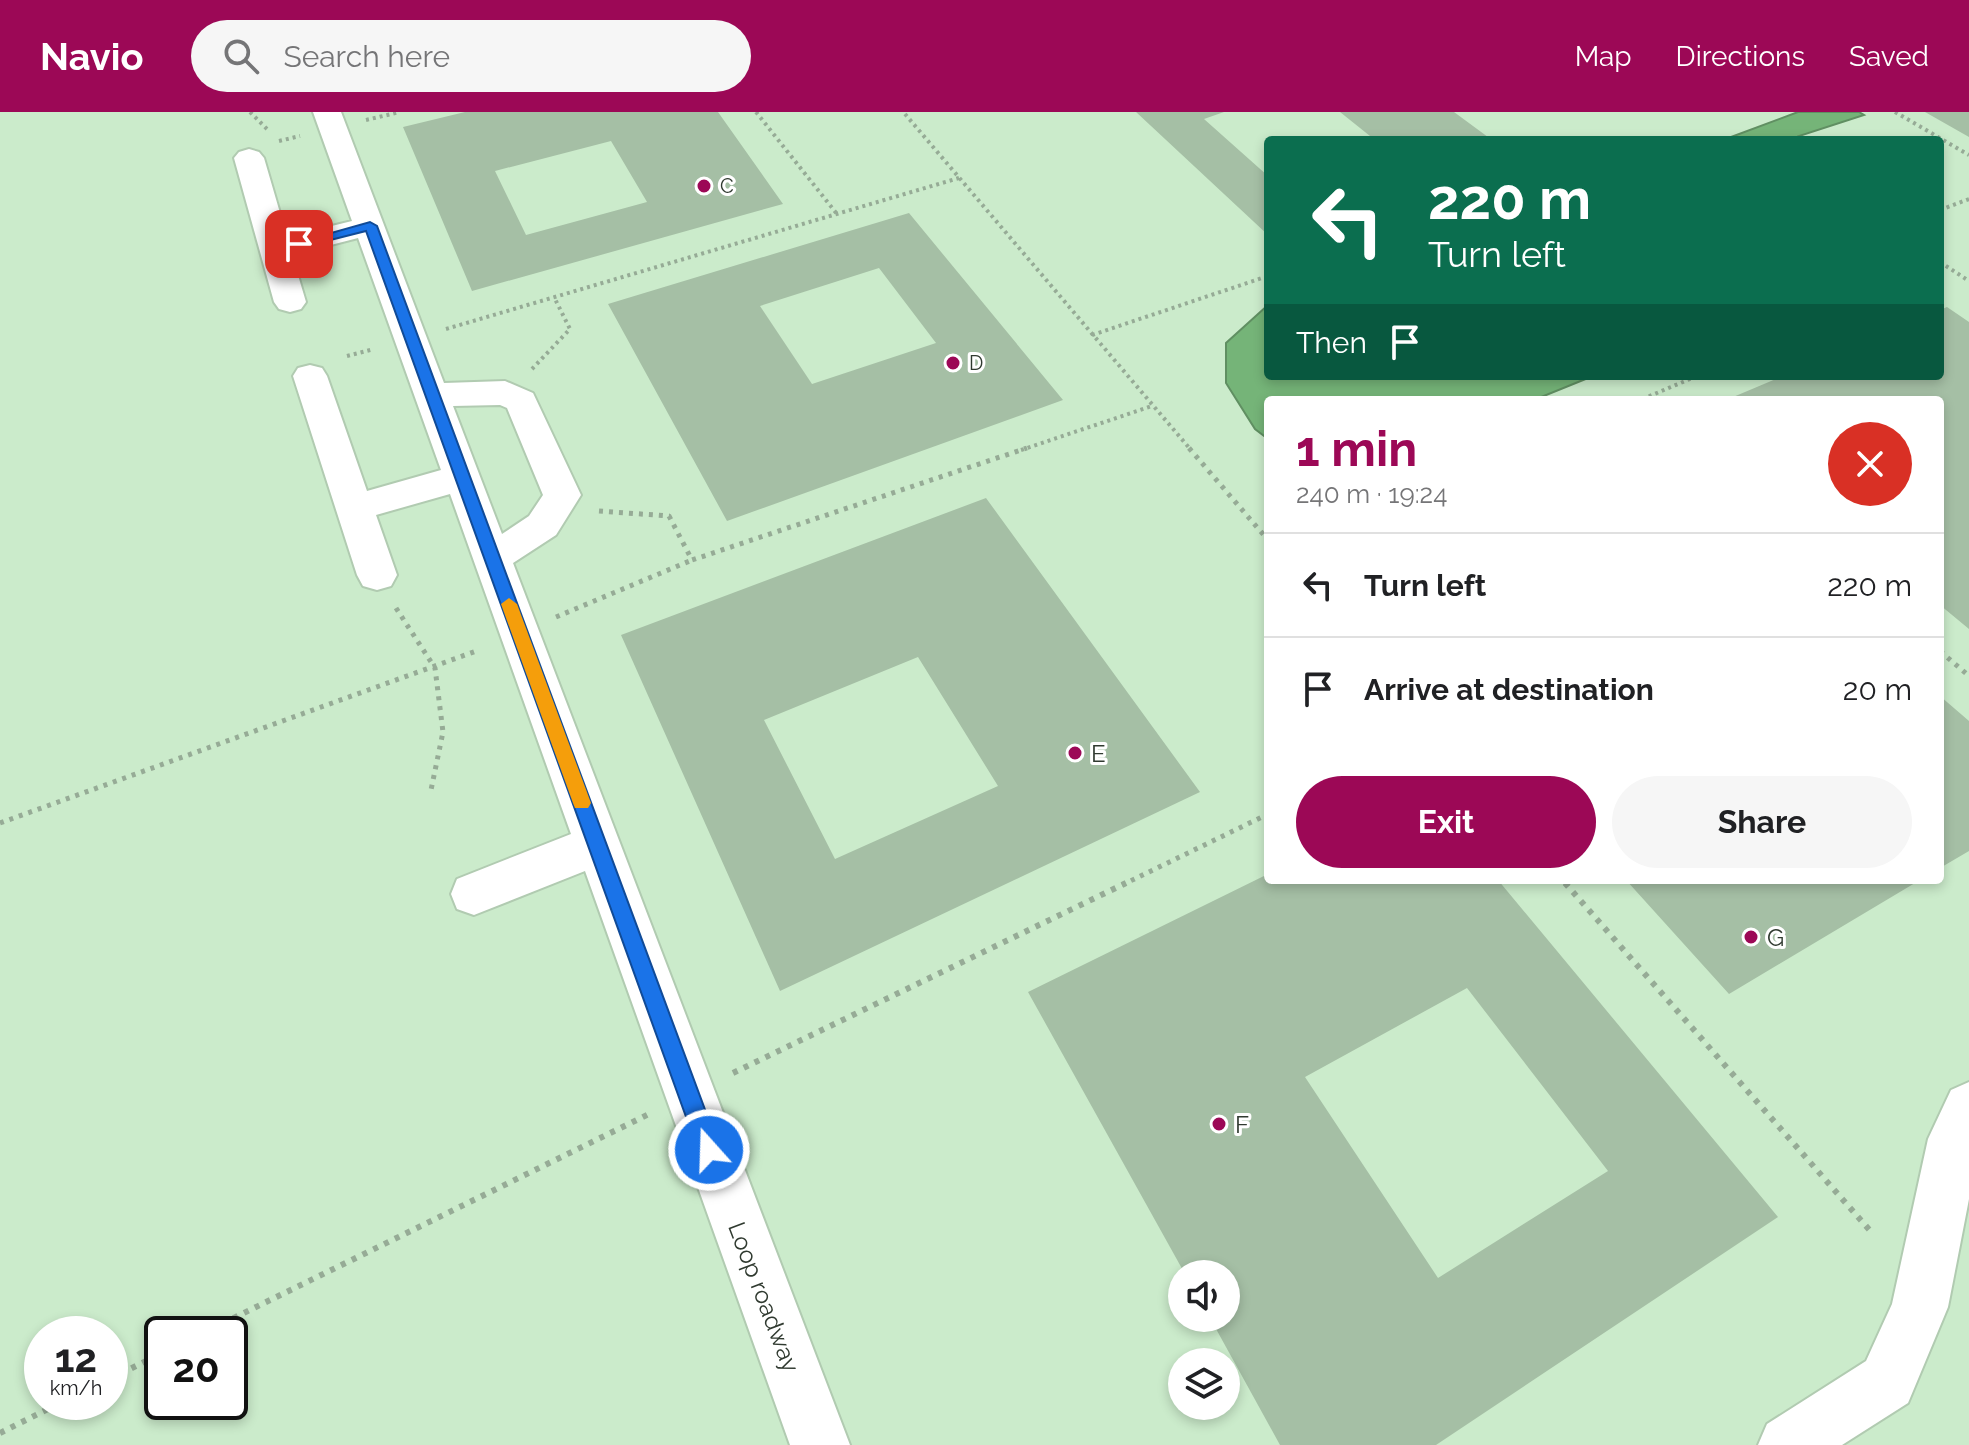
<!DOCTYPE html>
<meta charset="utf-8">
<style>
body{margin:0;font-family:Raleway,sans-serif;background:#f6f6f6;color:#202124;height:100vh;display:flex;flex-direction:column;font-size:30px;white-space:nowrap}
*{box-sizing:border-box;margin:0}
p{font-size:26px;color:#757577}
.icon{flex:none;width:44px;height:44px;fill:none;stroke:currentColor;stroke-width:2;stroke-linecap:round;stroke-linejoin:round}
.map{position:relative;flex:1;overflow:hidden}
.panel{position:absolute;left:1264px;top:284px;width:680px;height:488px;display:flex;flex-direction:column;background:#fff;border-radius:8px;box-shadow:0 4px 12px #0003}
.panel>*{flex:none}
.banner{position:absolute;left:1264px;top:24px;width:680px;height:244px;border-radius:8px;box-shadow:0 4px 12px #0003;background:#0b6e4f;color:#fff;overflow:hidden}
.tools{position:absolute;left:1168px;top:1148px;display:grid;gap:16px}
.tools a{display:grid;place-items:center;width:72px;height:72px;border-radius:50%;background:#fff;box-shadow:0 4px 12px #0003;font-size:40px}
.speed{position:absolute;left:24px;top:1204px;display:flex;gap:16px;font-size:40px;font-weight:700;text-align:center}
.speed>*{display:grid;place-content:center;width:104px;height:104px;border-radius:50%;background:#fff;box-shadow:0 4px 12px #0003;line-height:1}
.speed small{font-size:20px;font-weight:400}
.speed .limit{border:4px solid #111;border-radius:12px;background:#fff;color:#111}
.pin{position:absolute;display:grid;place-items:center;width:68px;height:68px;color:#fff;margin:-34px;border-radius:16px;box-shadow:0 4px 12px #0006}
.me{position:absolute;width:88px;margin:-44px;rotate:340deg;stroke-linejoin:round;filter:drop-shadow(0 0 6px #0008)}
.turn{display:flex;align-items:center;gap:28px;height:168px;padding:0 32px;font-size:36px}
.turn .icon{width:104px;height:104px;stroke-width:2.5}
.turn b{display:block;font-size:56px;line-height:68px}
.then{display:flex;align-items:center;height:76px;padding:0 32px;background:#0003;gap:16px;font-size:30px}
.round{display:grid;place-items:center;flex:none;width:84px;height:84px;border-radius:42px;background:#f6f6f6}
.summary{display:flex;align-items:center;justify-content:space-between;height:136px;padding:0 32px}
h1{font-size:48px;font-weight:700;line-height:60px;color:#9c0856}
.primary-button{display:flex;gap:16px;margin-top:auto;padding:16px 32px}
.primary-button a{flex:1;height:92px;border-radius:48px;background:#9c0856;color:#fff;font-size:32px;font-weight:700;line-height:92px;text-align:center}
.primary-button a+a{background:#f6f6f6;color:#202124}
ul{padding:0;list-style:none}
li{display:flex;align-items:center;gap:24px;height:104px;padding:0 32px;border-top:2px solid #e0e0e0}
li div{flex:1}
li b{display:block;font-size:30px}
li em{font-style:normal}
header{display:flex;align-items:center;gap:48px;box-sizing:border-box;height:112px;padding:0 40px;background:#9c0856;color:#fff}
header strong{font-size:38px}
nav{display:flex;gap:44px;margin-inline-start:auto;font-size:28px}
.search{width:560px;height:72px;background:#f6f6f6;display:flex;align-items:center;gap:20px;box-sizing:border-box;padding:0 28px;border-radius:44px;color:#757577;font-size:30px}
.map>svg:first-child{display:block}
</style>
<header>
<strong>Navio</strong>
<div class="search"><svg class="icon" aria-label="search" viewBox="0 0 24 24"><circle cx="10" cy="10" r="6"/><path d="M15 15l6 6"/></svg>Search here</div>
<nav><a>Map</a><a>Directions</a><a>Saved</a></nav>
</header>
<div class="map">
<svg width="1969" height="1333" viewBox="0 0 1969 1333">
<rect width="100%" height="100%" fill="#dbf6db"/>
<path fill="#cbebcb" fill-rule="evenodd" d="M0,0H1969V1333H0ZM1268,28H1940V264H1268ZM1268,288H1940V768H1268ZM1182,1162H1226V1206H1182ZM42,1222H110V1290H42ZM162,1222H230V1290H162ZM1182,1250H1226V1294H1182Z"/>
<path fill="#75b478" stroke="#608f62" stroke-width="2" d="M1798,0H1859L1864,3L1799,24L1805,28H1723Z
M1268,193V264H1593L1534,288H1268V327L1255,317L1226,271V231Z"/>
<path fill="#a5bfa5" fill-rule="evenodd" d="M465,0H718L783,92L472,179L403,15ZM611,29L647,90L526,123L495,59Z
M1136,0H1224L1204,7L1268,64V123Z
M1340,0H1454L1492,28H1375Z
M1925,0H1969V25Z
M909,101L1063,288L727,409L608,192ZM879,156L936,231L812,272L760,194Z
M1947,195L1969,210V517L1940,493V288H1726L1783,264H1940V198Z
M986,386L1200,680L780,879L621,523ZM918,545L998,674L835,747L764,608Z
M1940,584L1969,609V739L1940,756Z
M1268,762V768H1498L1778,1105L1436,1333H1280L1210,1206H1226V1162H1185L1028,880ZM1467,876L1608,1059L1438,1166L1305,965Z
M1626,768H1920L1729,882Z"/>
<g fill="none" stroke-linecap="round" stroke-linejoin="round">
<defs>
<path id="minor" d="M313,0H341L444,271L505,269L533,281L581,383L556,423L513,451L850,1333H790L585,759L474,803L457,797L451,782L457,767L571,722L450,382L376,403L397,463L391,474L377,478L363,474L357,463L293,264L298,256L310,253L322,256L327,264L367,379L441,358L358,126L292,143L306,190L301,197L290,200L279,197L274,190L234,46L239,40L249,37L259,40L264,46L287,125L352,109ZM500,293L507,296L543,383L529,404L502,422L453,294Z
M1969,970V1087L1948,1195L1908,1291L1842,1333H1758L1767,1312L1866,1249L1892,1192L1928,1027L1951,978Z"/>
</defs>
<use href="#minor" stroke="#b1cbb1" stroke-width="4"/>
<path stroke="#96ab96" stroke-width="4" stroke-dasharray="3 4" stroke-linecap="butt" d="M250,0L269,19
M756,0L837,102
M1895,0L1969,43
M905,2L1191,338
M366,8L400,0
M279,29L300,24
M1940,98L1969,87
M1940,150L1969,169
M446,217L959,66
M1092,223L1268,164
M347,244L374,237
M532,257L570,217L554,185
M1647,288L1645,286L1697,264
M1021,338L1152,294"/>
<path stroke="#96ab96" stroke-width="5" stroke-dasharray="4 6" stroke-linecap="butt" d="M1189,336L1268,428
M599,399L669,404L692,448L1027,336
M396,496L435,556L443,620L431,678
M556,505L692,448
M1940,539L1969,564
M0,711L479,538
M1563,768L1567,773
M1122,773L1268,702"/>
<path stroke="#96ab96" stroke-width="6" stroke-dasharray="5 7" stroke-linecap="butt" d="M1565,771L1873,1122
M733,961L1126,771
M201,1222L649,1002
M110,1267L162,1241
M0,1321L62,1290"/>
<use href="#minor" fill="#fff" fill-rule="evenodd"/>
</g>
<path fill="#1a73e8" stroke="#114b97" stroke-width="2" d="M370,110L377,114L720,1038L717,1046L709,1049L701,1046L698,1038L366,119L299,136L292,132Z"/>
<path fill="#f59e0b" d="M509,486L517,492L591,691L588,696H575L573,691L501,492Z"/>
<g fill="#9c0856" stroke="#fff" stroke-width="3">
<circle cx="704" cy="74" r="8"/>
<circle cx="953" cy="251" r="8"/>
<circle cx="1075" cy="641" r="8"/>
<circle cx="1751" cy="825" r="8"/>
<circle cx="1219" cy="1012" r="8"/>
</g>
<g text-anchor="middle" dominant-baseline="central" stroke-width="6" stroke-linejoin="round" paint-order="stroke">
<g font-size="20" fill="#303a30" stroke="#fff" text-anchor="start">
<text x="720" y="74">C</text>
<text x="969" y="251">D</text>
</g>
<g font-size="24" fill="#303a30" stroke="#fff" text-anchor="start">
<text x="1091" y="641">E</text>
<text x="1767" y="825">G</text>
<text x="1235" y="1012">F</text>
</g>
<g font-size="24" fill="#303a30" stroke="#fff">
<text transform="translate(764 1185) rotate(69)">Loop roadway</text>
</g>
</g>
</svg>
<div class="tools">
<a><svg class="icon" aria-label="sound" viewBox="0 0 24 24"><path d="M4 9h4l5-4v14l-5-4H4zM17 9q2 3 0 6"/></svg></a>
<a><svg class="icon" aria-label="layers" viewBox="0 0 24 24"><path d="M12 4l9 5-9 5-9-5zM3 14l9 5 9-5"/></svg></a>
</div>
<div class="speed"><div>12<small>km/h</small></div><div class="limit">20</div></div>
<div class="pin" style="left:299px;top:132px;background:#d93025"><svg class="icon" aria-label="arrive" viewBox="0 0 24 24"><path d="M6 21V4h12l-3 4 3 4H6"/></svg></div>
<svg class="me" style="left:709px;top:1038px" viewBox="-20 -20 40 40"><circle r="17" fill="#1a73e8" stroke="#fff" stroke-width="3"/><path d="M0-11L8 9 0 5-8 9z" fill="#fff"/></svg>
<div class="banner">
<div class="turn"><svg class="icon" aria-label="left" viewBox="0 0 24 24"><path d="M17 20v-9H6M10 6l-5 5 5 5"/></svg><div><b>220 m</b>Turn left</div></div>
<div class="then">Then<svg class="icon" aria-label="arrive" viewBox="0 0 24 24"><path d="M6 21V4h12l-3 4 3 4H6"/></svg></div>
</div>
<section class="panel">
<div class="summary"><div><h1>1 min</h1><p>240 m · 19:24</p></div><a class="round" style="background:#d93025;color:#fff"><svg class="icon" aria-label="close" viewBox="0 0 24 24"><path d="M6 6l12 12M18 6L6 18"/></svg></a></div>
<ul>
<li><svg class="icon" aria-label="left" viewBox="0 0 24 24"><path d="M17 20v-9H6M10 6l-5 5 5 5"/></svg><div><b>Turn left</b></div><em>220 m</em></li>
<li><svg class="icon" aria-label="arrive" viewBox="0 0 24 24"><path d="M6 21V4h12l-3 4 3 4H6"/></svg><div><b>Arrive at destination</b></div><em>20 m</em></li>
</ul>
<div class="primary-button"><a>Exit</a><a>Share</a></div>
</section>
</div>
